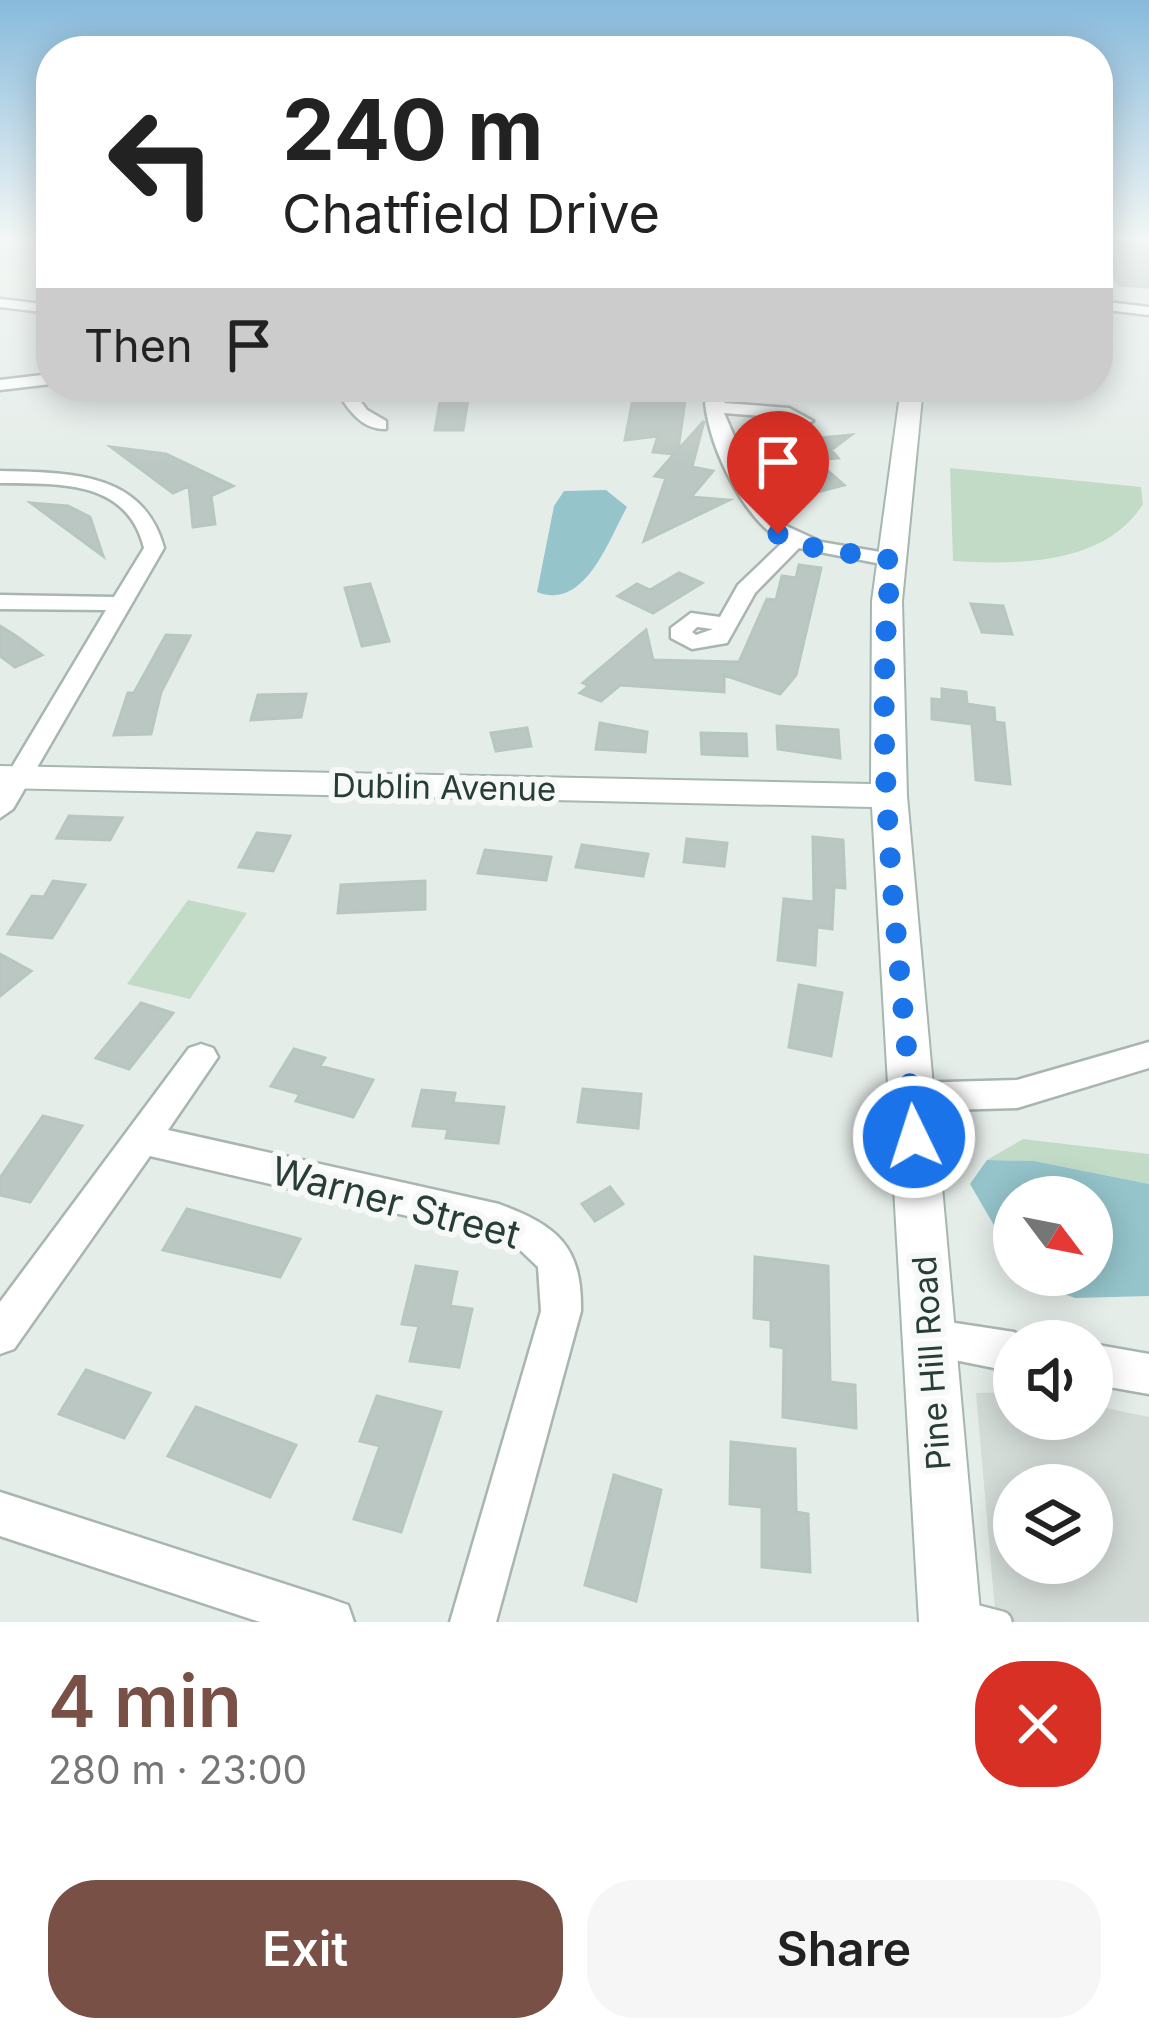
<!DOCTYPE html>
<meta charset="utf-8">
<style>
body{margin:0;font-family:Inter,sans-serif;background:#f6f6f6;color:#222;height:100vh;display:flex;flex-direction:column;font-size:45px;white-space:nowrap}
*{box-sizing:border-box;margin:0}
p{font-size:39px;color:#767676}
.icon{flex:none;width:66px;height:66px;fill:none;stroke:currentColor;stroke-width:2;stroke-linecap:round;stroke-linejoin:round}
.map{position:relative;height:1622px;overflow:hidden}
.sheet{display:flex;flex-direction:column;background:#fff;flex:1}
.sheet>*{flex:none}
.banner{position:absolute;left:36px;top:36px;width:1077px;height:366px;border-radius:48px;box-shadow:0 6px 30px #0003;background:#fff;color:#222;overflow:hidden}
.needle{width:78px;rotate:122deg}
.buttons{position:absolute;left:993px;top:1176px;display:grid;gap:24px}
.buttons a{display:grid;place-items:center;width:120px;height:120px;border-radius:50%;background:#fff;box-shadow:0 6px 30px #0003;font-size:60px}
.pin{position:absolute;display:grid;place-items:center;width:102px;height:102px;color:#fff;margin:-123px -51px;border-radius:50% 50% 50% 0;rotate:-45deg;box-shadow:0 0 12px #0007}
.pin .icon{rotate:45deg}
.me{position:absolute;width:132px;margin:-66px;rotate:356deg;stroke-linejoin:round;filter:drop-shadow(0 0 9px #0008)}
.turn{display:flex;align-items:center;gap:42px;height:252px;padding:0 48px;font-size:54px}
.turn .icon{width:156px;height:156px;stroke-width:2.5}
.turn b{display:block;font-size:84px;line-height:102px}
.then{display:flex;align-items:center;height:114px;padding:0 48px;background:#0003;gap:24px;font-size:45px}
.round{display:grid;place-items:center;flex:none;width:126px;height:126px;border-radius:48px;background:#f6f6f6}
.headline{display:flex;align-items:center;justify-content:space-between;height:204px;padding:0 48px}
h1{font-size:72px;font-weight:600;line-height:90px;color:#785045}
.cta{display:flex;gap:24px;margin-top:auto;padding:24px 48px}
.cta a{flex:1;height:138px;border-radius:48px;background:#785045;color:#fff;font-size:48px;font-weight:600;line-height:138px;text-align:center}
.cta a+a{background:#f6f6f6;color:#222}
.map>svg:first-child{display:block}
</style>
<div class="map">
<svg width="1149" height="1622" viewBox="0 0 1149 1622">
<rect width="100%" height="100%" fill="#e5ede9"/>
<path fill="#d4dcd8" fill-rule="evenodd" d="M1014,1392V1419H1092V1405L1149,1417V1622H996L976,1393ZM1014,1485H1092V1563H1014Z"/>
<path fill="#c1dbc7" d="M950,468L1141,487L1143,504C1105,565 1017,565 953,561Z
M188,900L247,913L190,999L127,984Z
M1023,1139L1149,1154V1184L1034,1161L987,1160Z"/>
<path fill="#95c4cb" d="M606,490L627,507C608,541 585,611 537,592L554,506L564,491Z
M987,1160L1034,1161L1149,1184V1296L1075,1298L1029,1281L1024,1275H1092V1197H1014V1260L970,1184Z"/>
<path fill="#bbc7c2" stroke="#b8c6c0" stroke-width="3" d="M1098,240L1149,241V287L1119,285Z
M653,387H687L678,450L704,421L692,467L713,471L691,497L729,500L644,541L666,478L655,476L674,454L653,452L658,436L625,440L633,399L649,395Z
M469,393L463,430H435L441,397Z
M770,431L779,442L851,435L831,450L838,458L815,460L844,485L809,494L792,478L778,479L748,434Z
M111,447L166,454L233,486L211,496L215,524L193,527L189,486L173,493Z
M31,503L68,506L90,517L103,556Z
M799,565L821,568L796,675L780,694L724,675V692L620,685L601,701L580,693L589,686L583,683L646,630L653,660L739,662L767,599L776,600L782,576L796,578Z
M679,573L702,583L653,613L618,596L637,584L650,590Z
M370,584L389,641L362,646L345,588Z
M971,604L1003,606L1012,634L982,632Z
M0,626L16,636L42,655L15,667L0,656Z
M166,635L190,636L161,692L151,734L114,735L128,693H134Z
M942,689L966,692L967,704L994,708L995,722L1004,723L1010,784L976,780L972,724L932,719V699L942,700Z
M306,694L301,717L251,720L258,695Z
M600,723L647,732L645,752L596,749Z
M777,726L838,730L840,758L778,749Z
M527,728L531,746L496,751L491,733Z
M701,733L746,734L747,756L702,754Z
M69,816L122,818L110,840L57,838Z
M257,833L290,836L273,871L239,867Z
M813,837L843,840L845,888L834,887L832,929L817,927L815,965L778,960L784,899L814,902Z
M687,839L727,843L724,866L684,862Z
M582,845L648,854L643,876L576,867Z
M485,850L551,857L546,880L478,873Z
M53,881L85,885L52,938L8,934L32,896L44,897Z
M425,881V909L338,913L341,885Z
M0,954L31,971L0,996Z
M799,985L842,993L831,1056L789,1047Z
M141,1003L173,1013L129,1069L96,1058Z
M294,1049L325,1058L320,1066L373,1080L353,1117L296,1101L300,1094L271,1086Z
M583,1089L641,1094L638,1128L578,1122Z
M422,1090L455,1093L453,1103L504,1107L498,1143L446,1138L448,1129L413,1126Z
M43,1116L82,1126L30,1202L0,1195V1178Z
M610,1187L623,1204L595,1221L582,1204Z
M187,1209L300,1239L280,1277L163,1250Z
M755,1257L828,1266L830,1382L855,1385L856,1428L783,1417L784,1348L771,1346V1320L754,1318Z
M416,1266L457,1272L450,1306L472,1309L459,1367L410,1361L419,1326L402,1324Z
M86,1370L150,1393L124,1438L59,1414Z
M377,1396L441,1412L401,1532L354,1519L380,1446L360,1441Z
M196,1407L296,1445L270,1497L168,1456Z
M731,1442L795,1449L796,1512L808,1514L810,1572L762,1567V1507L730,1504Z
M614,1475L661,1490L636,1601L585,1585Z"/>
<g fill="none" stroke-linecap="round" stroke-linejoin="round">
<defs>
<path id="lane" d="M966,1613L1001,1622"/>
<path id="street" d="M0,299L51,305V313L0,307Z
M1098,301L1149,307V315L1098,309Z
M51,374V384L0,390V380Z
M334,387H350L367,410L386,421V429C360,430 347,407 334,387Z
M720,387H737L724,403L789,408L813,421L779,431L764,423L762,416L724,413L758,491L782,524L821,542L892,554L902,560L892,566L799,548L755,593L727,643L692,649L671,638V628L691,613L720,617L738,585L783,542C742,517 710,448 705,403ZM697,627L713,629L696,635L692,632Z
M0,471C67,473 143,470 164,548L13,809L0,818V787L106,610L0,609V595L114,597L144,548C127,479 59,484 0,483Z
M1149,1042V1068L1017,1108L911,1111L899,1107L894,1097L899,1087L911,1083L1017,1080Z
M201,1044L213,1048L218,1057L168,1130L499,1204C557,1226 582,1245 581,1311L496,1622H450L541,1311L538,1267L517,1247L498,1237L150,1156L14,1349L0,1354V1302L189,1048Z
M929,1319L1014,1332L1029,1341H1014V1372L915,1352L909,1338L915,1324Z
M1092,1344L1149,1354V1394L1092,1384Z
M0,1492L331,1599L348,1605L354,1622H260L0,1536Z"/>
<path id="secondary" d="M901,387H923L902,601L907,796L981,1622H919L872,807L0,788V766L871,784L872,601Z"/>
</defs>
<use href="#lane" stroke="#a8b5b0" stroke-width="26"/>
<use href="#street" stroke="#a8b5b0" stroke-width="5"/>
<use href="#secondary" stroke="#a5b7b0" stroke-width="4"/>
<use href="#lane" stroke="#fff" stroke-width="21"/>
<use href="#street" fill="#fff" fill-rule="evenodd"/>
<use href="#secondary" fill="#fff" fill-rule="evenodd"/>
</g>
<linearGradient id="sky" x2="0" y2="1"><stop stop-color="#87badc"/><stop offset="0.51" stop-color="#f3f7f5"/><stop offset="1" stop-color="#f3f7f5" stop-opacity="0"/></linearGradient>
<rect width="1149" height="467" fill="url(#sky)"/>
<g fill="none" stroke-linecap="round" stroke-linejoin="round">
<path stroke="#1a73e8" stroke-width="21" stroke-dasharray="0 37.8" d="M778,534L804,546L892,560C870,750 900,947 914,1137"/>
</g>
<g text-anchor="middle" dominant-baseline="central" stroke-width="12" stroke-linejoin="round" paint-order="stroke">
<g font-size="33" fill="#273d36" stroke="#f6f9f7">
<text transform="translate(444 787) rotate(1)">Dublin Avenue</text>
<text transform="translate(931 1363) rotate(-94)">Pine Hill Road</text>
</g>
<g font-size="39" fill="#273d36" stroke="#f6f9f7">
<text transform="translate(396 1202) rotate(15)">Warner Street</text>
</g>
</g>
</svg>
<div class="buttons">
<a><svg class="needle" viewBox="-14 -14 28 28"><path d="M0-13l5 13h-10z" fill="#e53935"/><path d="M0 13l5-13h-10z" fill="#767676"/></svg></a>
<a><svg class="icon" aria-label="sound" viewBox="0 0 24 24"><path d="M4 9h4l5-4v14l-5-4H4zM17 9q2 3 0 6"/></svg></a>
<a><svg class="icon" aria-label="layers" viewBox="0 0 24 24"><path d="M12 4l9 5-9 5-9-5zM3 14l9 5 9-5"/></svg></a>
</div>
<div class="pin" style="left:778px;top:534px;background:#d93025"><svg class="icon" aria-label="arrive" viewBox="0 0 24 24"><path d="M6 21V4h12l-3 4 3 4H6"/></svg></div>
<svg class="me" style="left:914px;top:1137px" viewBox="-20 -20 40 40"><circle r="17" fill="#1a73e8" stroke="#fff" stroke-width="3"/><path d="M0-11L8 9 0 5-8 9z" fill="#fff"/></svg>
<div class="banner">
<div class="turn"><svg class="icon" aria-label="left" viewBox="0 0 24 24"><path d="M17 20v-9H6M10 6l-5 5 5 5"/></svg><div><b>240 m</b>Chatfield Drive</div></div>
<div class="then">Then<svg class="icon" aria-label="arrive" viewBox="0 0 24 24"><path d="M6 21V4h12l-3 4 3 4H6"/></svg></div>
</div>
</div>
<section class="sheet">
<div class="headline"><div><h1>4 min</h1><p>280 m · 23:00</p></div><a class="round" style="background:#d93025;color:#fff"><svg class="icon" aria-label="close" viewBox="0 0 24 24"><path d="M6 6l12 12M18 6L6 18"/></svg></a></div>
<div class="cta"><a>Exit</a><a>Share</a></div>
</section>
